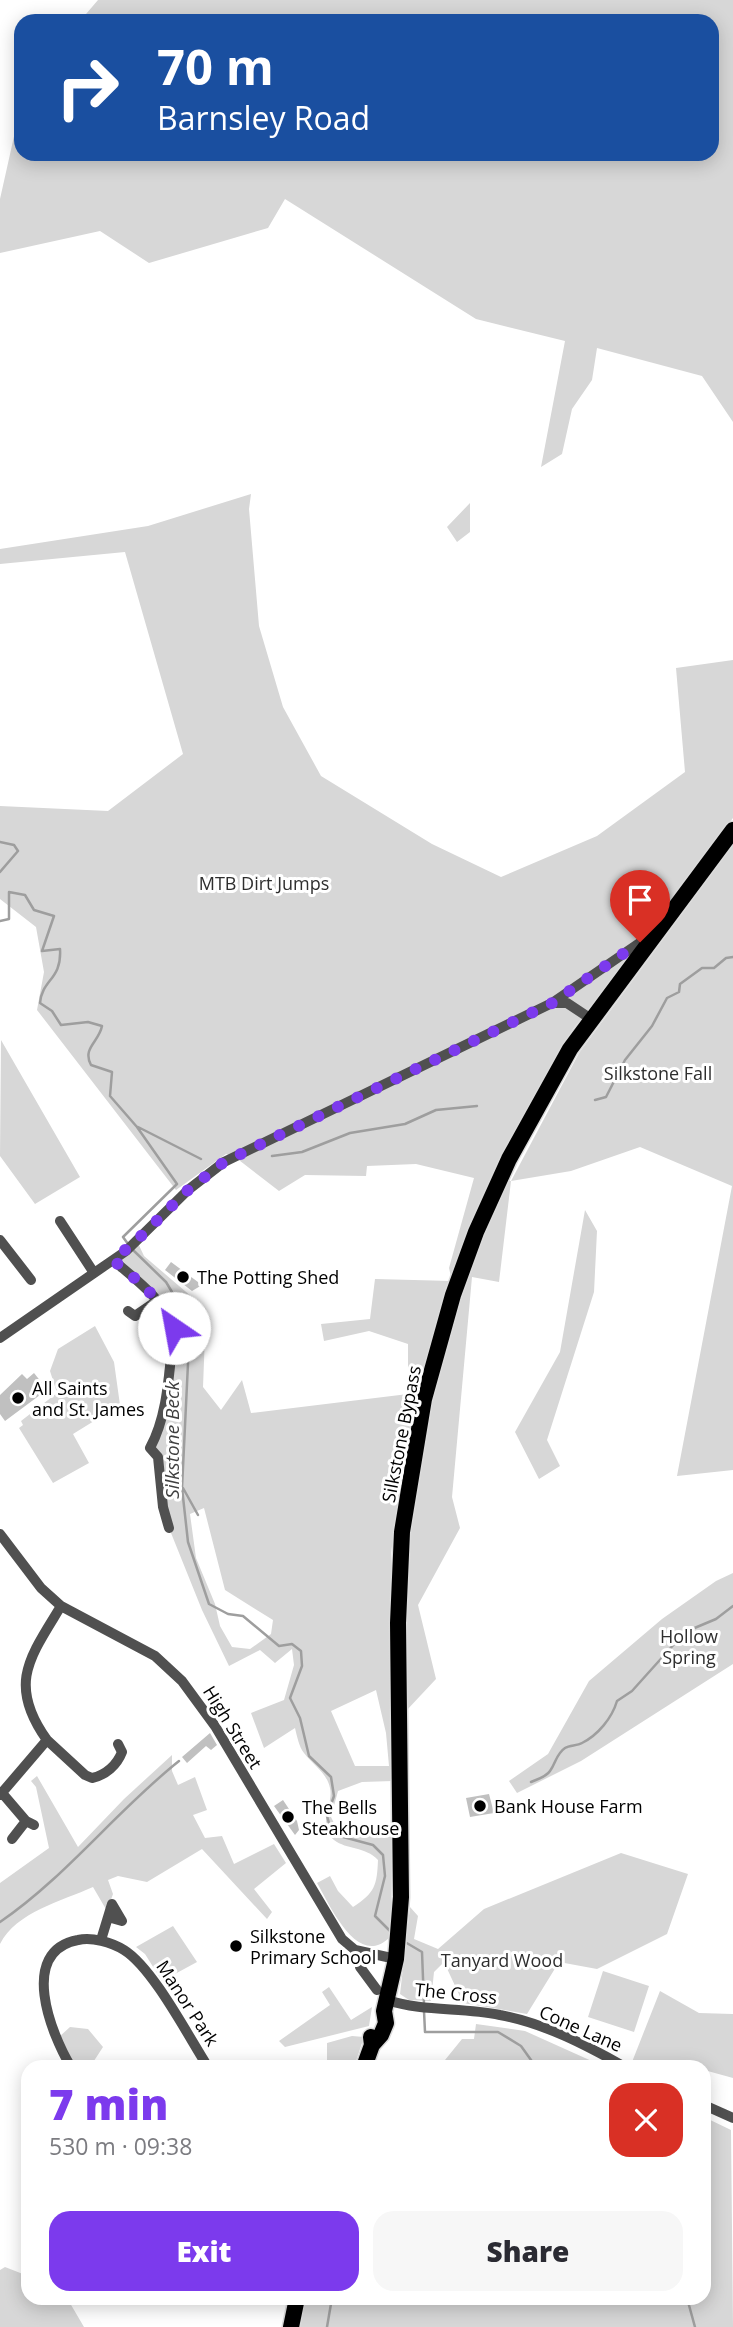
<!DOCTYPE html>
<meta charset="utf-8">
<style>
body{margin:0;font-family:"Open Sans",sans-serif;background:#f7f7f7;color:#2b2b33;height:100vh;display:flex;flex-direction:column;font-size:26px;white-space:nowrap}
*{box-sizing:border-box;margin:0}
p{font-size:23px;color:#7c7c81}
.icon{flex:none;width:38px;height:38px;fill:none;stroke:currentColor;stroke-width:2;stroke-linecap:round;stroke-linejoin:round}
.map{position:relative;flex:1;overflow:hidden}
.drawer{position:absolute;left:21px;top:2060px;width:690px;height:245px;display:flex;flex-direction:column;background:#fff;border-radius:21px;box-shadow:0 4px 18px #0003}
.drawer>*{flex:none}
.top-card{position:absolute;left:14px;top:14px;width:705px;height:147px;border-radius:21px;box-shadow:0 4px 18px #0003;background:#1a4fa0;color:#fff;overflow:hidden}
.pin{position:absolute;display:grid;place-items:center;width:60px;height:60px;color:#fff;margin:-72px -30px;border-radius:50% 50% 50% 0;rotate:-45deg;box-shadow:0 0 7px #0007}
.pin .icon{rotate:45deg}
.me{position:absolute;width:77px;margin:-38px;rotate:327deg;stroke-linejoin:round;filter:drop-shadow(0 0 5px #0008)}
.turn{display:flex;align-items:center;gap:24px;height:147px;padding:0 28px;font-size:32px}
.turn .icon{width:91px;height:91px;stroke-width:2.5}
.turn b{display:block;font-size:49px;line-height:60px}
.round{display:grid;place-items:center;flex:none;width:74px;height:74px;border-radius:21px;background:#f7f7f7}
.head{display:flex;align-items:center;justify-content:space-between;height:119px;padding:0 28px}
h1{font-size:42px;font-weight:800;line-height:52px;color:#7c3aed}
.action{display:flex;gap:14px;margin-top:auto;padding:14px 28px}
.action a{flex:1;height:80px;border-radius:21px;background:#7c3aed;color:#fff;font-size:28px;font-weight:800;line-height:80px;text-align:center}
.action a+a{background:#f7f7f7;color:#2b2b33}
.map>svg:first-child{display:block}
</style>
<div class="map">
<svg width="733" height="2327" viewBox="0 0 733 2327">
<rect width="100%" height="100%" fill="#fff"/>
<path fill="#d7d7d7" fill-rule="evenodd" d="M98,0H733V422L702,376L597,348L592,380L572,409L562,454L541,467L565,341L476,319L285,199L268,228L149,263L100,231L0,253V199L21,105V154H712V21H80Z
M251,494L249,509L259,626L283,707L321,776L432,844L501,877L597,836L685,772L676,668L733,660V818L621,969L573,1029L491,1178L511,1181L579,1053L733,845V1470L677,1476L732,1186L640,1147L571,1171L511,1181L499,1282L472,1277L452,1497L460,1528L418,1605L436,1679L406,1711L403,1708L407,1534L451,1283L440,1310L411,1424L391,1553L393,1781L362,1782L338,1791L331,1817L338,1831L392,1828L391,1936C358,1971 330,1905 317,1883L330,1876L338,1891L353,1907C375,1893 377,1885 378,1860C365,1846 347,1850 334,1840C316,1826 334,1804 330,1788C327,1773 313,1765 304,1753C299,1747 297,1736 295,1728L264,1748L251,1713L284,1700L294,1665L292,1649L275,1663L260,1650L229,1666L202,1610L169,1528L158,1457L150,1448L158,1434L170,1319L113,1260L137,1241L144,1256L206,1309L203,1387L221,1410L242,1380L251,1413L408,1394V1344L369,1331L324,1341L321,1324L370,1319L375,1279L452,1281L449,1268L474,1178L416,1164L367,1166L366,1176L305,1175L279,1191L235,1157L226,1154L176,1190L37,1010L44,972L36,927L0,899V806L108,811L183,754L125,552L0,564V549L148,526ZM204,1508L225,1590L273,1620L271,1634L250,1649L232,1647L220,1626L215,1604L196,1558L190,1514ZM376,1690L386,1733L389,1766H355L331,1711Z
M470,503V532L457,542L447,527Z
M1,1040L80,1177L35,1204L0,1156Z
M585,1210L597,1231L594,1292L547,1440L560,1466L539,1479L515,1432L560,1352Z
M95,1326L114,1362L120,1405L73,1434L89,1463L53,1483L19,1428L23,1425L21,1421L57,1393L50,1371L58,1349Z
M733,1573V1664L581,1761L517,1793L509,1781L548,1754L589,1681L662,1619L716,1581Z
M172,1755V1771L178,1785L195,1777L207,1810L193,1815L205,1838L222,1836L234,1864L274,1844L286,1863L254,1889L272,1912L267,1919L202,1849L147,1882L118,1876L108,1880L113,1894L107,1911L93,1887C62,1901 16,1912 0,1944V1883L49,1848L36,1787L31,1781L37,1776L78,1847L124,1799Z
M621,1853L688,1874L667,1934L597,1969L559,1962L527,2014L463,2003L444,1962L434,1972L431,2001L409,2000L400,1994L410,1907L418,1916L414,1939L438,1949L484,1909Z
M173,1926L197,1962L162,1981L145,1954L136,1947Z
M603,1971L649,1986L634,2032L588,2017Z
M329,1987L351,2020L372,2007L369,2026L285,2047L279,2041L330,2005L322,1992Z
M660,1991L699,2013L733,2014V2078L704,2070V2067H642L632,2062Z
M476,2024L525,2031L605,2067H445L448,2063L445,2060L462,2039H474Z
M70,2027L88,2029L103,2047L90,2067H74L59,2037Z
M352,2036L364,2037L354,2067H327V2043Z
M704,2117L731,2130L733,2327H299L305,2298H704Z
M5,2267L28,2276V2298H67L84,2327H0V2270Z"/>
<g fill="none" stroke-linecap="round" stroke-linejoin="round">
<path stroke="#9e9e9e" stroke-width="2.5" d="M0,842L14,845L18,851L0,872
M0,921L9,919V892L25,895L34,910L54,916L42,951L60,949C62,980 42,979 40,1003L52,1011L61,1025L88,1022L102,1026C99,1042 82,1048 91,1065L112,1072L110,1096L137,1127L177,1184L123,1237L128,1244
M595,1100L606,1097L625,1060L652,1026L667,998L679,992L680,984L702,968H714L726,958L733,957
M138,1127L201,1159
M272,1156L302,1152L350,1133L405,1124L436,1110L477,1106
M132,1249L166,1282L190,1322L182,1488L188,1542L209,1604L228,1614L243,1616L279,1646L292,1644L301,1651L302,1666L290,1698L300,1718L309,1756L331,1777L334,1796L327,1816L332,1834L373,1845L383,1855L385,1876L375,1916L391,1932
M183,1488L198,1515
M531,1782C538,1779 546,1777 550,1771C556,1763 556,1754 565,1748C570,1745 577,1746 582,1743C598,1735 612,1718 617,1701L632,1691L685,1632L716,1619L733,1606
M0,1922C66,1877 116,1811 179,1761
M405,1942L422,1952L424,2004
M424,2011L425,2032H498L521,2046L536,2067
M687,2298L695,2327
M327,2327L332,2298"/>
</g>
<path fill="#c0c0c0" d="M171,1262L202,1285L192,1291L165,1270Z
M34,1373L42,1383L40,1385L44,1389L40,1395L5,1421L0,1414V1395L22,1374L27,1379Z
M210,1733L217,1745L211,1750L206,1746L187,1763L182,1757Z
M489,1794L494,1813L470,1817L466,1798Z
M283,1800L297,1821L299,1830L295,1835L274,1806Z"/>
<g fill="none" stroke-linecap="round" stroke-linejoin="round">
<defs>
<path id="highway" d="M372,2045L381,2035L386,2023L384,2011L396,1959L401,1897L398,1623L402,1532L424,1399L453,1295L476,1232L509,1159L570,1049L733,830
M364,2067L372,2045L371,2037
M291,2327L297,2298"/>
</defs>
<use href="#highway" stroke="#dbdbdb" stroke-width="19"/>
<path stroke="#505050" stroke-width="10" d="M552,1003H567L591,1019
M60,1221L94,1273
M0,1240L31,1280
M113,1260C135,1279 163,1299 174,1328C169,1368 169,1413 150,1448L158,1457L163,1507L169,1528
M128,1311L135,1316L157,1301
M0,1338L126,1251L188,1190L224,1162L552,1003L651,935
M0,1534L41,1588L61,1606L155,1656L182,1681L215,1726L342,1939L355,1950L396,1959
M47,1740L85,1775L92,1778C106,1775 117,1765 122,1752L118,1744
M2,1793L26,1821L34,1825
M0,1795L47,1740C7,1684 30,1657 61,1606
M12,1839L26,1821
M101,1940L112,1904L122,1921L108,1917
M362,1952L360,1967L377,1990
M387,2000C423,2012 462,2007 500,2015C544,2023 586,2045 625,2067
M71,2067C51,2034 18,1951 78,1940C92,1937 111,1942 124,1950C153,1968 188,2036 208,2067
M704,2105L733,2118"/>
<use href="#highway" stroke="#000" stroke-width="16"/>
</g>
<g fill="none" stroke-linecap="round" stroke-linejoin="round">
<path stroke="#7c3aed" stroke-width="12" stroke-dasharray="0 21.6" d="M174,1328C163,1299 135,1279 113,1260L136,1241L188,1190L224,1162L552,1003L640,942"/>
</g>
<g fill="#000" stroke="#fff" stroke-width="2.5">
<circle cx="183" cy="1277" r="7"/>
<circle cx="18" cy="1398" r="7"/>
<circle cx="480" cy="1806" r="7"/>
<circle cx="288" cy="1817" r="7"/>
<circle cx="236" cy="1946" r="7"/>
</g>
<g text-anchor="middle" dominant-baseline="central" stroke-width="6" stroke-linejoin="round" paint-order="stroke">
<g font-size="18" fill="#2e2e2e" stroke="#fff">
<text x="264" y="883">MTB Dirt Jumps</text>
<text x="658" y="1073">Silkstone Fall</text>
<text x="689" y="1636">Hollow<tspan x="689" dy="21">Spring</tspan></text>
<text x="502" y="1960">Tanyard Wood</text>
</g>
<g font-size="18" fill="#000" stroke="#fff" text-anchor="start">
<text x="197" y="1277">The Potting Shed</text>
<text x="32" y="1388">All Saints<tspan x="32" dy="21">and St. James</tspan></text>
<text x="494" y="1806">Bank House Farm</text>
<text x="302" y="1807">The Bells<tspan x="302" dy="21">Steakhouse</tspan></text>
<text x="250" y="1936">Silkstone<tspan x="250" dy="21">Primary School</tspan></text>
</g>
<g font-size="18" fill="#000" stroke="#fff">
<text transform="translate(401 1434) rotate(-79)">Silkstone Bypass</text>
<text transform="translate(233 1727) rotate(58)">High Street</text>
<text transform="translate(456 1993) rotate(6)">The Cross</text>
<text transform="translate(188 2003) rotate(57)">Manor Park</text>
<text transform="translate(581 2028) rotate(24)">Cone Lane</text>
</g>
<g font-size="19" font-style="italic" fill="#3f3f3f" stroke="#fff">
<text transform="translate(172 1440) rotate(-90)">Silkstone Beck</text>
</g>
</g>
</svg>
<div class="pin" style="left:640px;top:942px;background:#d93025"><svg class="icon" aria-label="arrive" viewBox="0 0 24 24"><path d="M6 21V4h12l-3 4 3 4H6"/></svg></div>
<svg class="me" style="left:174px;top:1328px" viewBox="-20 -20 40 40"><circle r="19" fill="#fff"/><path d="M0-13L10 11 0 6-10 11z" fill="#7c3aed"/></svg>
<div class="top-card">
<div class="turn"><svg class="icon" aria-label="right" viewBox="0 0 24 24"><path d="M7 20v-9h11M14 6l5 5-5 5"/></svg><div><b>70 m</b>Barnsley Road</div></div>
</div>
<section class="drawer">
<div class="head"><div><h1>7 min</h1><p>530 m · 09:38</p></div><a class="round" style="background:#d93025;color:#fff"><svg class="icon" aria-label="close" viewBox="0 0 24 24"><path d="M6 6l12 12M18 6L6 18"/></svg></a></div>
<div class="action"><a>Exit</a><a>Share</a></div>
</section>
</div>
